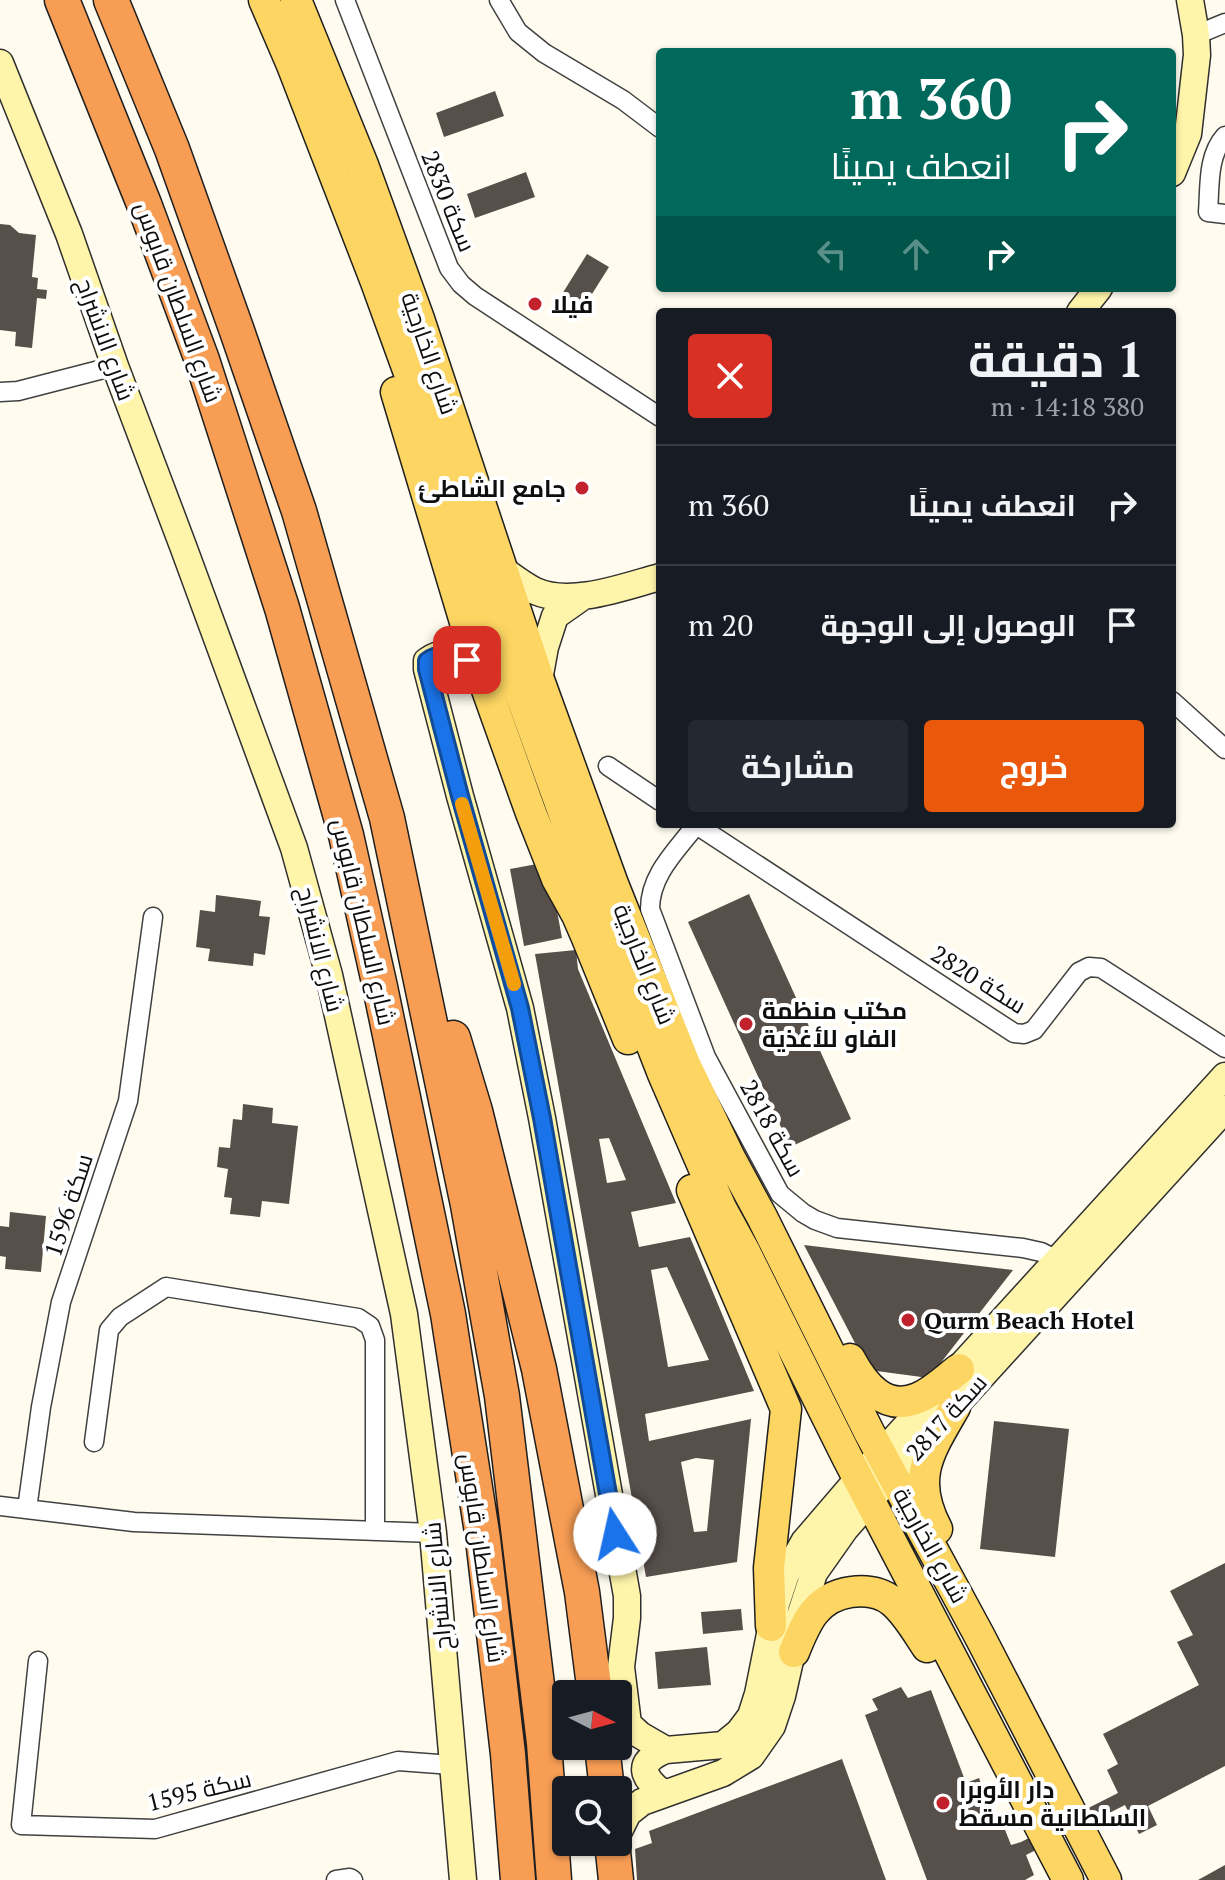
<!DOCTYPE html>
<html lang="ar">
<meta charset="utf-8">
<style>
body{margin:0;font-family:"PT Serif",Cairo,serif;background:#242831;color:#f1f3f6;direction:rtl;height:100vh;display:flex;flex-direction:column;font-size:30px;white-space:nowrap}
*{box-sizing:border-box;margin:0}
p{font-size:26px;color:#9ea1a6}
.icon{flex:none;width:44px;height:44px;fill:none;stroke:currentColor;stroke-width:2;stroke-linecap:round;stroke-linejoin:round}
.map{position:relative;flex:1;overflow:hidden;direction:ltr}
.panel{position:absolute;left:656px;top:308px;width:520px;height:520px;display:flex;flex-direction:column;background:#171b24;border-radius:8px;box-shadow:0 2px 6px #0004;direction:rtl}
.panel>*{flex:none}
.hud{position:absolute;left:656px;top:48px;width:520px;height:244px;border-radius:8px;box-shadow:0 2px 6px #0004;direction:rtl;background:#00695c;color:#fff;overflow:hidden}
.needle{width:52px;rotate:96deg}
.controls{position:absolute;left:552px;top:1680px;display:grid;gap:16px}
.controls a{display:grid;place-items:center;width:80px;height:80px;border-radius:8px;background:#171b24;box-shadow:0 2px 6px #0004;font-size:40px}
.pin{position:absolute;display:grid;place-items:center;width:68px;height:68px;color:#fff;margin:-34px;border-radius:16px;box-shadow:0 4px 12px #0006}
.me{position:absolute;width:88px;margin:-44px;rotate:350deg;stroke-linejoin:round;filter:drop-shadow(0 0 6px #0008)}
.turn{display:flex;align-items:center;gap:28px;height:168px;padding:0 32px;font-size:36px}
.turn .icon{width:104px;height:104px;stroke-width:2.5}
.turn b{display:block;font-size:56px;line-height:68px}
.lanes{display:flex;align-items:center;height:76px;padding:0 32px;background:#0003;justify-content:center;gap:40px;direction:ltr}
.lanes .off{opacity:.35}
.round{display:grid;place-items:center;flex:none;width:84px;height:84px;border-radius:8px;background:#242831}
.summary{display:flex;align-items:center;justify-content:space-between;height:136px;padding:0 32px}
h1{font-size:48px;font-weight:700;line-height:60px}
.button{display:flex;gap:16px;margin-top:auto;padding:16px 32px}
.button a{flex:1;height:92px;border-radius:8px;background:#ea580c;color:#fff;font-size:32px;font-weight:700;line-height:92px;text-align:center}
.button a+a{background:#242831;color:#f1f3f6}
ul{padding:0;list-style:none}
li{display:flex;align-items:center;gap:24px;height:120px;padding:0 32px;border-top:2px solid #363941}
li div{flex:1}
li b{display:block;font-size:30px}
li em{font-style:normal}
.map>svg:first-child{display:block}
</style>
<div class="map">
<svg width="1225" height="1880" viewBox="0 0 1225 1880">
<rect width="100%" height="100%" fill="#fffcef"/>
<path fill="#574f4a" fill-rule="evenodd" d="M495,91L504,116L444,137L436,113Z
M526,172L535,197L475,218L467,194Z
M0,224L10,225L19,233L36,235L32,277L38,278L37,289L47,290L46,299L37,298L32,348L15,346L16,332L0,330Z
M587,254L609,267L575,321L554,307Z
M548,862L562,938L524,946L510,869Z
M749,894L851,1119L790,1147L688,922Z
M216,895L261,901L259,916L270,917L265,955L254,953L253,966L208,961L210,949L196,947L200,910L215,912Z
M576,950L578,969L676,1203L631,1212L639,1247L690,1237L754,1391L645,1414L649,1441L751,1419L737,1562L646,1577L535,954ZM609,1138L626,1180L607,1183L599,1139ZM667,1267L709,1360L668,1367L651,1270ZM696,1458L714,1460L707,1531L694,1532L681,1462Z
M243,1104L273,1108L272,1123L298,1126L289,1204L262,1201L260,1217L230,1214L232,1198L224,1197L228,1169L217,1167L219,1147L230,1148L233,1119L242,1120Z
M10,1212L46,1216L41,1272L5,1269L6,1257L0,1256V1226L9,1227Z
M804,1245L1013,1270L929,1378L869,1370Z
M994,1421L1069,1429L1055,1557L980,1549Z
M1225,1563V1766L1148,1806L1157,1825L1139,1834L1125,1805L1026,1855L1034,1875L1025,1880H927L865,1715L878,1710L872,1699L901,1687L908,1698L931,1690L966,1783L979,1778L996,1825L1002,1822L1011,1845L1021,1842L1118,1793L1107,1770L1118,1764L1103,1734L1199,1685L1177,1642L1193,1635L1170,1591Z
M741,1609L743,1630L703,1634L701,1612Z
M707,1647L711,1685L658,1689L655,1652Z
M842,1759L886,1880H637L635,1849L652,1843L649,1831Z
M1225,1865V1880H1198Z"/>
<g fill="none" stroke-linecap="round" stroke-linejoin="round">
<defs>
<path id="street" d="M345,0L449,268L461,284L475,296L660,417
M499,0L518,32L544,53L623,100L660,128
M1196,35L1225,23
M1225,136C1207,156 1210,187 1208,212L1225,214
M0,392L18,391L115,366
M1172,701L1225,749
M608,766L660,801
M695,824L1014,1033L1024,1034L1034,1030L1079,972L1089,967L1101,968L1225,1048
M696,825C676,851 650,875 650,909L706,1057L780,1194L803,1213L815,1220L837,1228L1023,1248L1041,1252L1057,1260
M94,1442L109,1330L120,1317L166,1287L358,1318L370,1326L375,1340V1531
M0,1506L134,1522L433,1533
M27,1509L41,1407L61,1302L128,1101L153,917
M38,1661L21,1825L155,1829L398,1761L452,1765
M336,1880L350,1878L353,1880"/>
<path id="secondary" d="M0,63L69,234L115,366L183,546L294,848L329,975L404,1314L433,1533L463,1880
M1172,173L1188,134L1197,55L1196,35L1190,0
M1080,312L1099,288
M503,570C513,577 523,585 535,591C571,607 623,587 660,577
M482,675C468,659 447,646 427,661V669L460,796L520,1008L542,1118L627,1596V1618L621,1667L628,1724
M539,680L545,647L555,616L582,597
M619,1709L628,1724L640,1735L666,1750L723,1745L739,1732L751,1716L758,1694L776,1604L786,1574L804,1542L858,1479L1225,1076
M664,1794C642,1778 635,1762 666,1750
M618,1833L628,1813L642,1802L723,1773L751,1756L772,1726L782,1696L800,1616L814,1573L845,1529L892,1475L1225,1109"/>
<path id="primary" d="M264,0L292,65L376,282L441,461L491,613L591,889L663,1074L721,1208L745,1252L848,1459L1068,1880
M296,0L363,165L419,319L539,680L613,884L685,1064L730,1158L762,1217L869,1432L979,1635L1106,1880
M396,392L477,662L531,813L557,879L577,915L587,938L628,1039
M692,1190L786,1409L769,1568L771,1626
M850,1359C864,1385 885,1412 918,1398C933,1392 946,1379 959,1369
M937,1529C910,1478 929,1452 955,1407
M794,1652C806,1622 816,1597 851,1592C866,1590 881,1592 893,1602C907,1614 917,1632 927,1647"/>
<path id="highway" d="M62,0L144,204L202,360L282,608L346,835L380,987L448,1314L483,1539L508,1754L518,1880
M111,0L172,149L237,331L299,511L387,818L468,1205L502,1396L544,1743L554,1880
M453,1038L475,1111L539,1369L582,1592L595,1694
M602,1746L607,1790
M612,1842L616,1880"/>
</defs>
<use href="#street" stroke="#414141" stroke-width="21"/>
<use href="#secondary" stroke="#303030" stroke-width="29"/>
<use href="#primary" stroke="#1f1f1f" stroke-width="33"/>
<use href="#highway" stroke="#1f1f1f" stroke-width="37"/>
<use href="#street" stroke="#fff" stroke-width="18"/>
<use href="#secondary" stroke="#fff5aa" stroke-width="26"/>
<use href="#primary" stroke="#fcd562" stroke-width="30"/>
<use href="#highway" stroke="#f89d54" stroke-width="34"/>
</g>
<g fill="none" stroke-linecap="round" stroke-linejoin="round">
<defs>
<path id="route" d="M467,660C454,655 438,652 427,661V669L460,796L520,1008L542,1118L615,1534"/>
</defs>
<use href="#route" stroke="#114b97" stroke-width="20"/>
<use href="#route" stroke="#1a73e8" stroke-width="14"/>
<path stroke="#f59e0b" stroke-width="14" d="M462,804L514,984"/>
</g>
<g fill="#c2222b" stroke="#fff" stroke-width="3">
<circle cx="535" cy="304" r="8"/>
<circle cx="582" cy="488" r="8"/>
<circle cx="746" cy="1024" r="8"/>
<circle cx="908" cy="1320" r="8"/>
<circle cx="943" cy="1803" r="8"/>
</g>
<g text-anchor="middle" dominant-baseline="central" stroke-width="8" stroke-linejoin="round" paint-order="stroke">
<g font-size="24" fill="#0e0e0e" stroke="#fff">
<text transform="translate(449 201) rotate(68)">سكة 2830</text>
<text transform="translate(179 302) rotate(70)">شارع السلطان قابوس</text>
<text transform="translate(106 339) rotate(70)">شارع الانشراح</text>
<text transform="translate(430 353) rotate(71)">شارع الخارجية</text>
<text transform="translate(364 922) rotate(77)">شارع السلطان قابوس</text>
<text transform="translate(321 949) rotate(76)">شارع الانشراح</text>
<text transform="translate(645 964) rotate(68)">شارع الخارجية</text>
<text transform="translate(979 979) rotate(32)">سكة 2820</text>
<text transform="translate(773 1128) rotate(61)">سكة 2818</text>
<text transform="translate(68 1205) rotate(-72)">سكة 1596</text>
<text transform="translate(946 1417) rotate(-48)">سكة 2817</text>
<text transform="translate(931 1545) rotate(61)">شارع الخارجية</text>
<text transform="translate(483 1558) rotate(82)">شارع السلطان قابوس</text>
<text transform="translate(437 1586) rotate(-95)">شارع الانشراح</text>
<text transform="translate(199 1790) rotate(-14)">سكة 1595</text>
</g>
<g font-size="24" font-weight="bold" fill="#0e0e0e" stroke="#fff" text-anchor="start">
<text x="551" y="304">فيلا</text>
<text x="566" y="488" text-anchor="end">جامع الشاطئ</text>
<text x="762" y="1010">مكتب منظمة<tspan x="762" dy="28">الفاو للأغذية</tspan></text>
<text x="924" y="1320">Qurm Beach Hotel</text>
<text x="959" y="1789">دار الأوبرا<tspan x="959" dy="28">السلطانية مسقط</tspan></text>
</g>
</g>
</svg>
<div class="controls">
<a><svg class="needle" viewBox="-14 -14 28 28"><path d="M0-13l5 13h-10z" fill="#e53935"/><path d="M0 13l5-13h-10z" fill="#9ea1a6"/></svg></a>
<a><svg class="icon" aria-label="search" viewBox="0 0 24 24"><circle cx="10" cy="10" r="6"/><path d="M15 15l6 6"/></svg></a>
</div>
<div class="pin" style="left:467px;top:660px;background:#d93025"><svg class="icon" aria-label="arrive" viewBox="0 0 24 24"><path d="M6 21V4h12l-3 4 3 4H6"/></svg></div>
<svg class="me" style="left:615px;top:1534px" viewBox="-20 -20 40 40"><circle r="19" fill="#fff"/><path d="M0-13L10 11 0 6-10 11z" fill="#1a73e8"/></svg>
<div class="hud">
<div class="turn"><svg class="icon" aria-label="right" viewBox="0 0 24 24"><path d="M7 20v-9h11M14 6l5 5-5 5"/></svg><div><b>360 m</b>انعطف يمينًا</div></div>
<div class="lanes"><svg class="icon off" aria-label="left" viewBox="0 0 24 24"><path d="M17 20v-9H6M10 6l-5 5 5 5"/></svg><svg class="icon off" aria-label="ahead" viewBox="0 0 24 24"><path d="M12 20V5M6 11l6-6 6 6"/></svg><svg class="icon" aria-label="right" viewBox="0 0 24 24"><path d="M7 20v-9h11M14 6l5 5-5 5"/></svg></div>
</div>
<section class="panel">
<div class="summary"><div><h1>1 دقيقة</h1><p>380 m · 14:18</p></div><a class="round" style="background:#d93025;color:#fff"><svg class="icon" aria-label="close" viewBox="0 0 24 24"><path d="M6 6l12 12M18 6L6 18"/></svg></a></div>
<ul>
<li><svg class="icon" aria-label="right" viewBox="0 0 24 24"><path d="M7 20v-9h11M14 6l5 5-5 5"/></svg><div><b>انعطف يمينًا</b></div><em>360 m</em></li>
<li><svg class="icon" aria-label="arrive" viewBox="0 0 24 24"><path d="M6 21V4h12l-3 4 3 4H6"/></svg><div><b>الوصول إلى الوجهة</b></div><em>20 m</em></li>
</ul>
<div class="button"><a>خروج</a><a>مشاركة</a></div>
</section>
</div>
